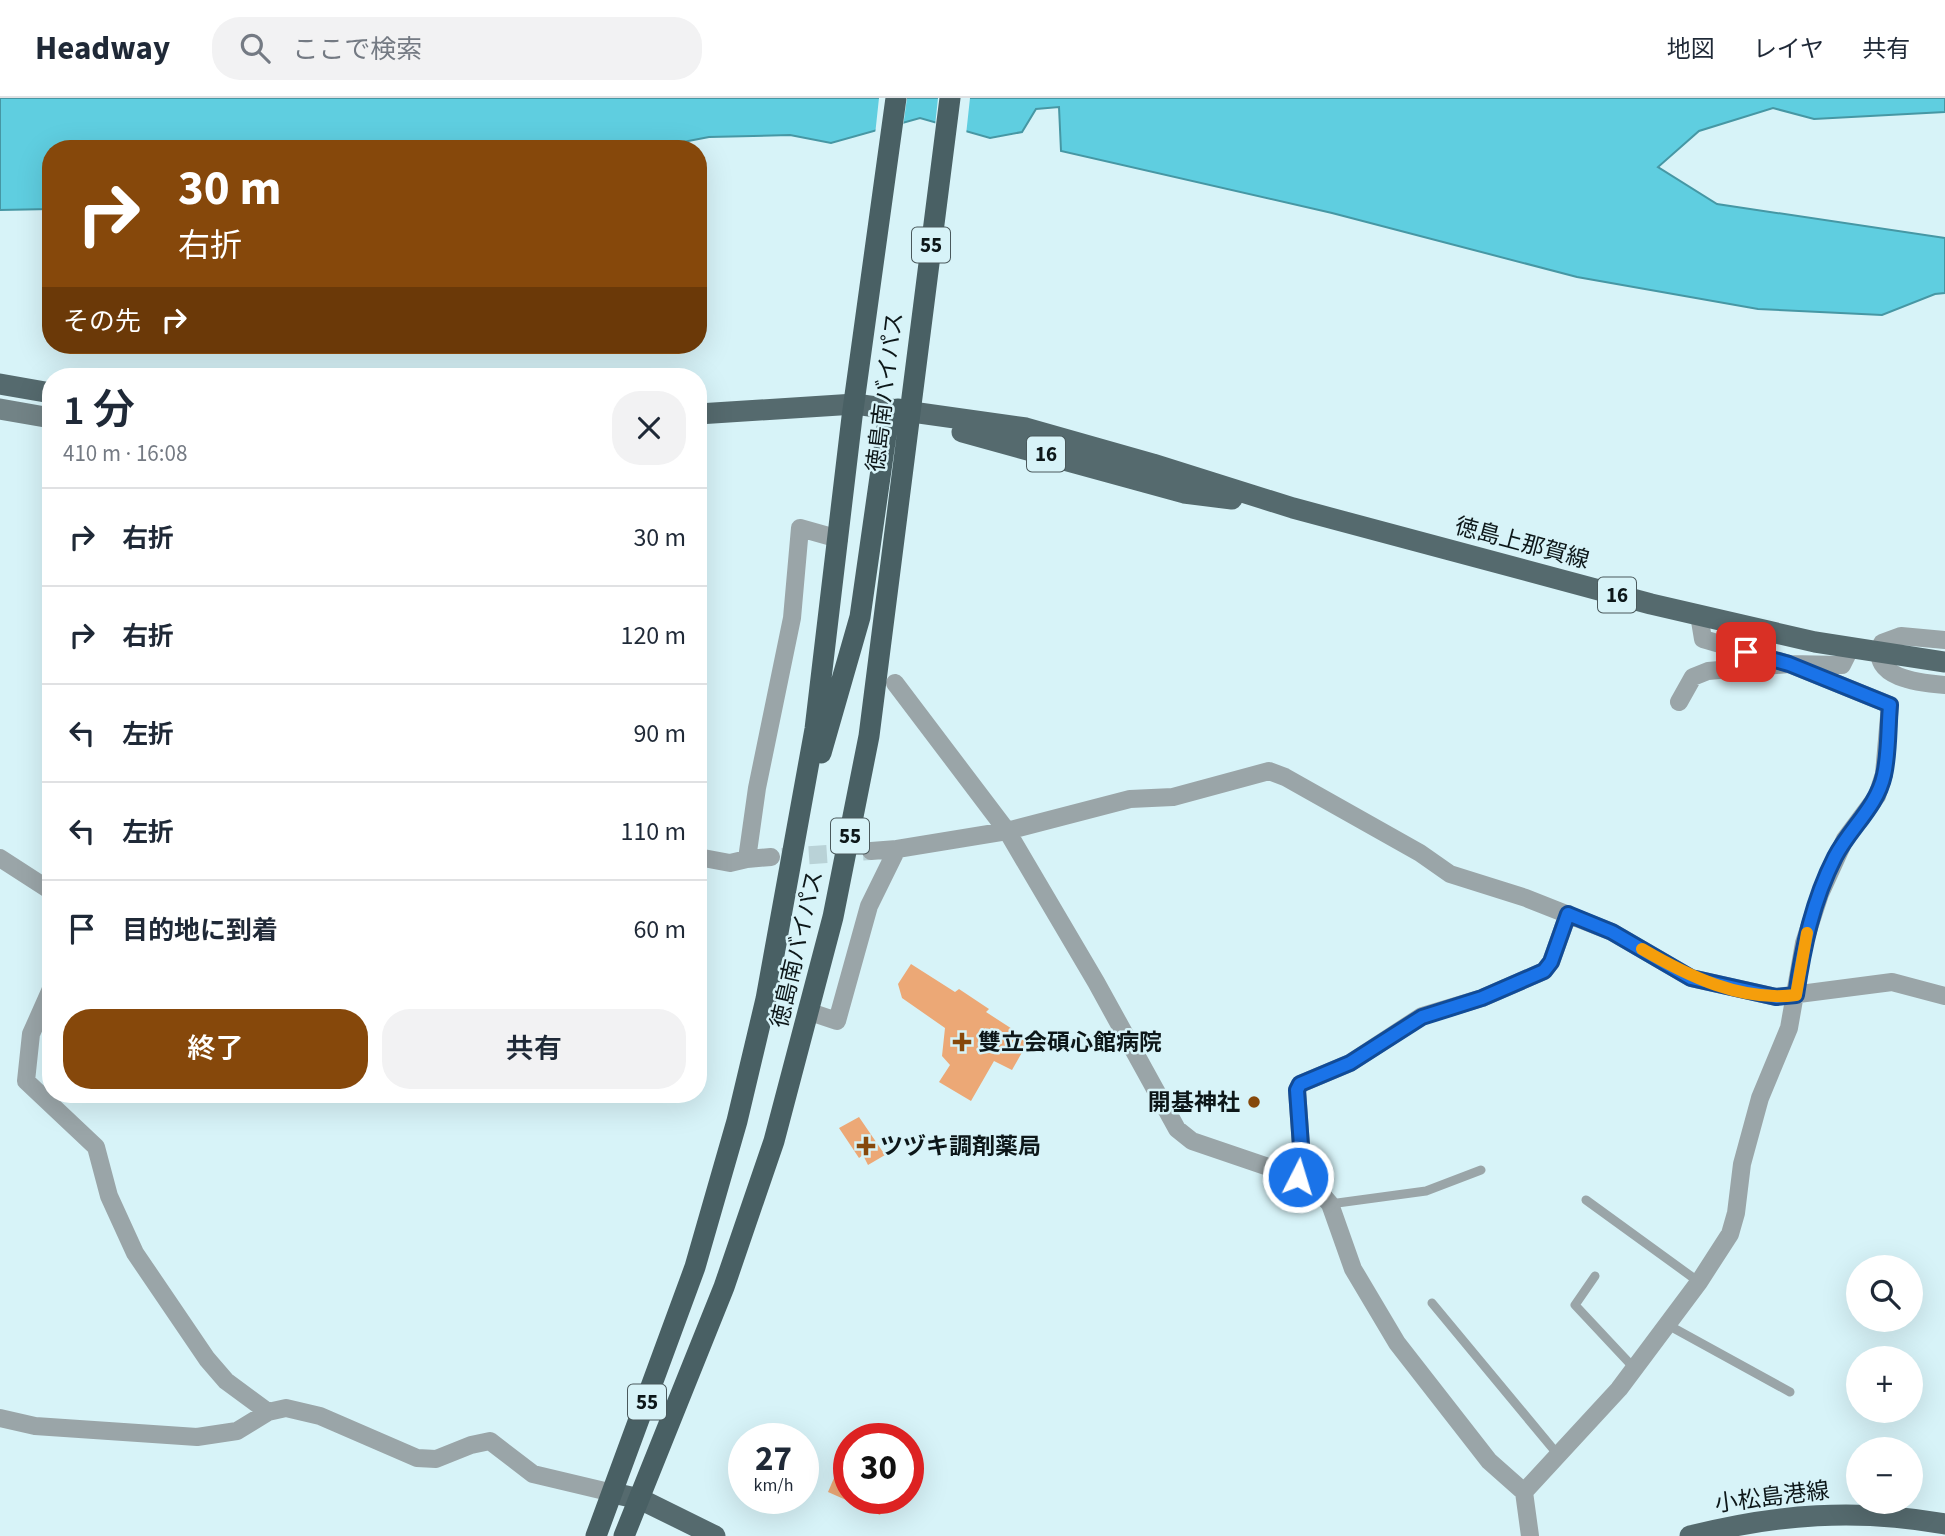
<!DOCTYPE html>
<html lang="ja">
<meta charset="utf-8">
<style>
body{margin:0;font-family:"Source Sans 3","Noto Sans JP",sans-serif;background:#f2f2f3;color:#1f2937;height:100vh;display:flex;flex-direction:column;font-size:26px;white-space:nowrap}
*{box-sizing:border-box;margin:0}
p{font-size:23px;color:#747a83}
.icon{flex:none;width:38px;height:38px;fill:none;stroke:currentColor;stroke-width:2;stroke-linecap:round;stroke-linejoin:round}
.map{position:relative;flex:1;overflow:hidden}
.sheet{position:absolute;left:42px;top:270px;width:665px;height:735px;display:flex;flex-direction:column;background:#fff;border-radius:28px;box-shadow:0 7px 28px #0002}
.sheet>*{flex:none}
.guide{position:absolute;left:42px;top:42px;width:665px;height:214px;border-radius:28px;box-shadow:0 7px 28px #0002;background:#86480b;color:#fff;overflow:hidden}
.buttons{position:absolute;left:1846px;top:1157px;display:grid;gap:14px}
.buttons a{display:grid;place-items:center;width:77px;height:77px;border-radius:50%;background:#fff;box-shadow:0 7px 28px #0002;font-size:35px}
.speed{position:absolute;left:728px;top:1325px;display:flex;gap:14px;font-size:35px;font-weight:700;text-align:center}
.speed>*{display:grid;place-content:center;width:91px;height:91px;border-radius:50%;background:#fff;box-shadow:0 7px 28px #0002;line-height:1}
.speed small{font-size:18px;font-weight:400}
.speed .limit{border:10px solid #d22;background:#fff;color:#111}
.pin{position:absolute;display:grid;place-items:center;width:60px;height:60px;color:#fff;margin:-30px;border-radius:14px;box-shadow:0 4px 10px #0006}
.me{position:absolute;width:77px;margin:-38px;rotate:5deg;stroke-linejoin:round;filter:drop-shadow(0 0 5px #0008)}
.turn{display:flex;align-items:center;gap:24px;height:147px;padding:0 21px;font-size:32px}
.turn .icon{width:91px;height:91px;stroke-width:2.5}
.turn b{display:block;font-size:49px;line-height:60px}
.then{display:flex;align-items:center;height:66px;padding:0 21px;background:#0003;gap:14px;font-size:26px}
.round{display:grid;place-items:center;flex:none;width:74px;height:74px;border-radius:28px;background:#f2f2f3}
.headline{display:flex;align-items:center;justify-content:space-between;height:119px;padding:0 21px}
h1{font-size:42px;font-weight:600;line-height:52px}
.button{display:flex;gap:14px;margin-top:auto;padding:14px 21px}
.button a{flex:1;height:80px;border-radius:28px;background:#86480b;color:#fff;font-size:28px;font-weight:600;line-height:80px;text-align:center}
.button a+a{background:#f2f2f3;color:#1f2937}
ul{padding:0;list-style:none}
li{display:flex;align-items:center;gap:21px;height:98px;padding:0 21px;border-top:2px solid #e0e1e3}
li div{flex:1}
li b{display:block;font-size:26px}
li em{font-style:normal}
header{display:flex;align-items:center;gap:42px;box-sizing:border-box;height:98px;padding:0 35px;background:#fff;border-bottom:2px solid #e0e1e3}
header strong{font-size:33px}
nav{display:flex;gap:38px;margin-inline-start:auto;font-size:24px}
.search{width:490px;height:63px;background:#f2f2f3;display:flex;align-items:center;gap:18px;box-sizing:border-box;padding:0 24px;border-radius:28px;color:#747a83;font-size:26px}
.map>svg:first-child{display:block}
</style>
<header>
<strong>Headway</strong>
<div class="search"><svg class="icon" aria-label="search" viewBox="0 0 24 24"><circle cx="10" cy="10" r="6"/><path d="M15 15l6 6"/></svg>ここで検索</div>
<nav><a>地図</a><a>レイヤ</a><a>共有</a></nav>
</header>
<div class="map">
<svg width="1945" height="1438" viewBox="0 0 1945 1438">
<rect width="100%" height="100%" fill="#d7f3f8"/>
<path fill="#5fcee0" stroke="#4697a4" stroke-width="2" d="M0,0H1945V14L1814,21L1773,10L1699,33L1658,69L1717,106L1945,140V195L1935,196L1882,217L1758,211L1577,179L1332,115L1061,53L1059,9L1036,11L1022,34L990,40L920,20L831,45L790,37L709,39L647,51H51V111L0,112Z"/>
<path fill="#d7f3f8" d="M879,0H907L903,29L875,37Z
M938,0H970L966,37L935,28Z"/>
<path fill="#eca876" d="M911,866L955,894L959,891L989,911L986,914L1029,942L1012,972L994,963L971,1003L939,984L950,967L942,958L945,930L902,900L898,886Z
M859,1019L885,1057L868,1067L863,1057L859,1060L839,1030Z
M849,1345V1400H888L880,1417L828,1394Z"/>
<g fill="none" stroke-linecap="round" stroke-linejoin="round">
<path stroke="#b9d2d7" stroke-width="18" stroke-dasharray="18 9" stroke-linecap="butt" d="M782,759L871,753"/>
<path stroke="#9aa5a8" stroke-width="9" d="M1586,1102L1699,1184
M1330,1106L1426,1093L1481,1072
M1595,1178L1575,1207L1634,1270
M1432,1205L1559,1358
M1668,1227L1790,1294"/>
<path stroke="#9aa5a8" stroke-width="18" d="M1699,517L1703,541L1789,566L1842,567L1850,551
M1945,542L1901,538L1882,545C1868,580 1920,585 1945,587
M895,585L1007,733L1096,884L1177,1031L1192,1043L1298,1079L1317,1091L1330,1106L1353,1171L1397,1245L1489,1363L1524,1394
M897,751L1007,733L1130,701L1173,699L1269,673L1285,679L1420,755L1450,776L1526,800L1612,834L1691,880L1776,899L1892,884L1945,898
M698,759L730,765L747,761
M771,759L747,761L757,690L792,520L800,430L839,441
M0,760L51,793
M51,891L31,936L26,983L96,1049L109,1098L135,1155L207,1261L226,1283L268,1314
M810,914L837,923L869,808L897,751L871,753
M1298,1079L1302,1062L1297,992L1300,986L1350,965L1422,918L1482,900L1544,873L1551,864L1568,816
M0,1320L35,1328L197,1339L237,1333L268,1314L286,1310L320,1318L417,1360L436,1361L471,1347L490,1343L533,1376L613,1395
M1530,1438L1524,1394L1619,1291L1699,1184L1730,1136L1736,1115L1742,1066L1760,1000L1789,930L1804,845L1820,796L1845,741L1877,698L1884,676L1890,607L1789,566L1708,573L1693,579L1679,604"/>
<path stroke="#728386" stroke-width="21" d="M0,311L51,320"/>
<path stroke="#556a6e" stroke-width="21" d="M0,286L51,295
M698,316L855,306L1026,330L1153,366L1293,410L1651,506L1815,544L1945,564
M962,334L1184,395L1232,401
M613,1395L640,1401L715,1438
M1690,1438C1777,1416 1857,1410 1945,1426"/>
<path stroke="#496064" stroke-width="21" d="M821,655L860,519L888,323L891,315L898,311
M596,1438L695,1169L737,1023L766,901L815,631L852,319L896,0
M624,1438L724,1189L774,1043L833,819L869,638L950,0"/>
</g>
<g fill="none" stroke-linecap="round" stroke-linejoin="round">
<defs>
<path id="route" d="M1298,1079L1302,1062L1297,992L1300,986L1350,965L1422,919L1482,900L1544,873L1551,864L1568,816L1612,834L1691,880L1776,899L1796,897C1803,849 1813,802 1835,759C1850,730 1877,709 1884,677C1889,655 1888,630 1890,607L1789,566L1746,554"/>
</defs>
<use href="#route" stroke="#114b97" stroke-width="18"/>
<use href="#route" stroke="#1a73e8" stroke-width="12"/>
<path stroke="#f59e0b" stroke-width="12" d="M1642,851C1688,878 1741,904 1796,897L1807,835"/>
</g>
<g fill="#86480b" stroke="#d7f3f8" stroke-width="2.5">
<path d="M958.5 933.5h7v7h7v7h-7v7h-7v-7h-7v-7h7z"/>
<circle cx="1254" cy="1004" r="7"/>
<path d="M862.5 1037.5h7v7h7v7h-7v7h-7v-7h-7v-7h7z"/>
</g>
<g text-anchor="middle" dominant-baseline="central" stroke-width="5" stroke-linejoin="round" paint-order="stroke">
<g fill="#d7f3f8" stroke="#4a595c" stroke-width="2">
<rect x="912" y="129.5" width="38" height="35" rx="5"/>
<rect x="1027" y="338.5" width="38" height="35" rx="5"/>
<rect x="1598" y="479.5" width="38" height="35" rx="5"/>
<rect x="831" y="720.5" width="38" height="35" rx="5"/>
<rect x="628" y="1286.5" width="38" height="35" rx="5"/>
</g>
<g font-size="21" font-weight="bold" fill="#0d1719">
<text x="931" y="147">55</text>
<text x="1046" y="356">16</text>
<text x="1617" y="497">16</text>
<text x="850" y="738">55</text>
<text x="647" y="1304">55</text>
</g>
<g font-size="23" fill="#0d1719" stroke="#d7f3f8">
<text transform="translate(885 294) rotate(-83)">徳島南バイパス</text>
<text transform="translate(1522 445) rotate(15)">徳島上那賀線</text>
<text transform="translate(797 851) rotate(-77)">徳島南バイパス</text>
<text transform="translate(1772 1399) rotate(-7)">小松島港線</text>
</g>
<g font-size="23" font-weight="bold" fill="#0d1719" stroke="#d7f3f8" text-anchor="start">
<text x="978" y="944">雙立会碩心館病院</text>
<text x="1240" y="1004" text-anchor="end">開基神社</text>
<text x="880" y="1048">ツヅキ調剤薬局</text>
</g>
</g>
</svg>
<div class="buttons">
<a><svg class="icon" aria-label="search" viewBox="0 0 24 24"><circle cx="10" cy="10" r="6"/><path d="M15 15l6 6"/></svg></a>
<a>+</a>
<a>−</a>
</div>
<div class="speed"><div>27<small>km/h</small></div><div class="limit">30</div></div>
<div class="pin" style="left:1746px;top:554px;background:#d93025"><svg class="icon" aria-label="arrive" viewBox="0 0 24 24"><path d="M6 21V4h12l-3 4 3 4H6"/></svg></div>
<svg class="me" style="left:1298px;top:1079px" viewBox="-20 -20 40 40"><circle r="17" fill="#1a73e8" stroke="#fff" stroke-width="3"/><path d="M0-11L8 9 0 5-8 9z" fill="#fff"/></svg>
<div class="guide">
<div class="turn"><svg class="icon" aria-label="right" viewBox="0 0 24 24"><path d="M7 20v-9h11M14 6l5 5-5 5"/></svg><div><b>30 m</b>右折</div></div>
<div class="then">その先<svg class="icon" aria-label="right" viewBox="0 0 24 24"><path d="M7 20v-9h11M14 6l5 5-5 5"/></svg></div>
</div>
<section class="sheet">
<div class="headline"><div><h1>1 分</h1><p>410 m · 16:08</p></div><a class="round"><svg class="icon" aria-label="close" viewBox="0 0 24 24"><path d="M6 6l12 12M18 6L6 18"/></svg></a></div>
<ul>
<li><svg class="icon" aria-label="right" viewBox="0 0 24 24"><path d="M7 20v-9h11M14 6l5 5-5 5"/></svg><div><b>右折</b></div><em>30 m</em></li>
<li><svg class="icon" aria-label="right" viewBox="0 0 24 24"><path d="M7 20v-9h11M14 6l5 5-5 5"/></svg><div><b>右折</b></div><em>120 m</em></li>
<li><svg class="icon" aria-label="left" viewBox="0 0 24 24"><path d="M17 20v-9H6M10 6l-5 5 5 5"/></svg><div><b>左折</b></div><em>90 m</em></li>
<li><svg class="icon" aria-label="left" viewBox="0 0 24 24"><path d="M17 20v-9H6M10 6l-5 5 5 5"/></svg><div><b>左折</b></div><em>110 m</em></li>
<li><svg class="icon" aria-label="arrive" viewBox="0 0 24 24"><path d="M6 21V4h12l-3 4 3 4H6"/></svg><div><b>目的地に到着</b></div><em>60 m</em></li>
</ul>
<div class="button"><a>終了</a><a>共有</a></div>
</section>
</div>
